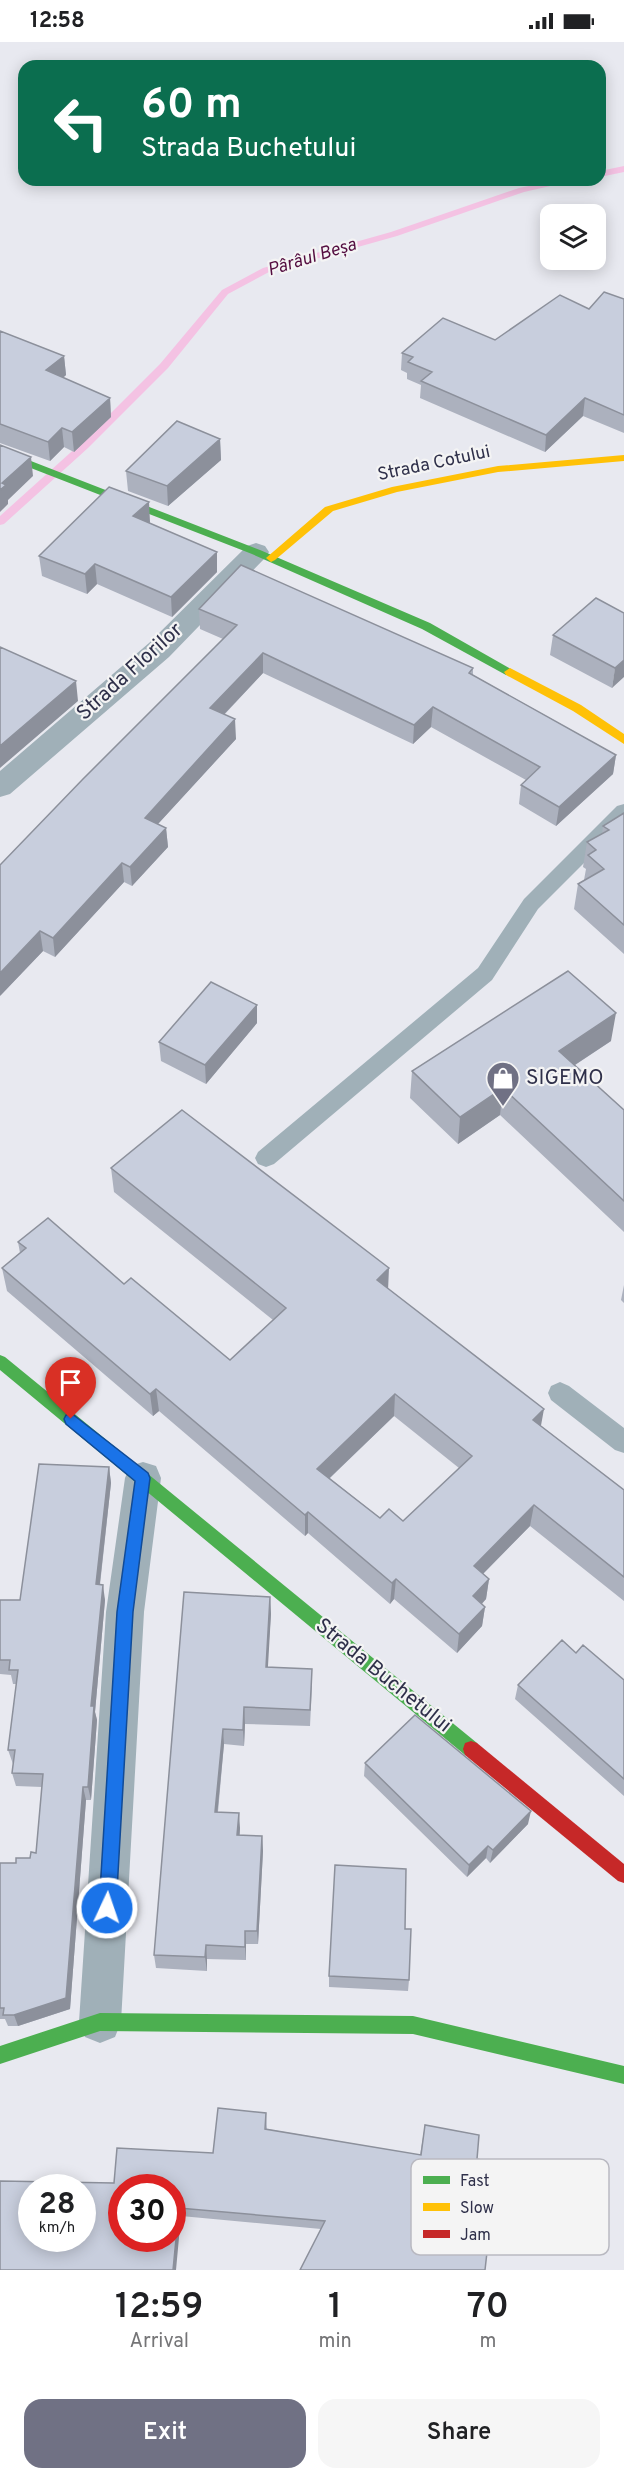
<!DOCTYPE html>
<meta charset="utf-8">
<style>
body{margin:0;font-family:Overpass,sans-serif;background:#f6f6f6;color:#202124;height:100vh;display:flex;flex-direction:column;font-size:22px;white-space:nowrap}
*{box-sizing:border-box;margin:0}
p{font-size:20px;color:#757577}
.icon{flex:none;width:33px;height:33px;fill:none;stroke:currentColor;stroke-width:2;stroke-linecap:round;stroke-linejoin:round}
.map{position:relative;height:2228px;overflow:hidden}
.details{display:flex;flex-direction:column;background:#fff;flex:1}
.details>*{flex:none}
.hud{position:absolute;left:18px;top:18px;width:588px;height:126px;border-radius:18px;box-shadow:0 3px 15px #0003;background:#0b6e4f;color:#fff;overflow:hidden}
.tools{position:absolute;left:540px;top:162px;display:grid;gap:12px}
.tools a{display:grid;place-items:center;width:66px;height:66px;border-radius:12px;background:#fff;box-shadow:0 3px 15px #0003;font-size:30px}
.speed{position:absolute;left:18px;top:2132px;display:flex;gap:12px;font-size:30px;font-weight:700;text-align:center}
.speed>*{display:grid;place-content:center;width:78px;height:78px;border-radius:50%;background:#fff;box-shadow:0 3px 15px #0003;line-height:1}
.speed small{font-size:15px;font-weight:400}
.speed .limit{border:9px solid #d22;background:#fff;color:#111}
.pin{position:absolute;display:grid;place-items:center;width:51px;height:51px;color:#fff;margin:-62px -26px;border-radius:50% 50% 50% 0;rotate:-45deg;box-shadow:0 0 6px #0007}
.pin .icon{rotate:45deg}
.me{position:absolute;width:66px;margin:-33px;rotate:3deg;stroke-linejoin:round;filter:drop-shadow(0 0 4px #0008)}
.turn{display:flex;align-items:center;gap:21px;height:126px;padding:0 24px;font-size:27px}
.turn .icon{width:78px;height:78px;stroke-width:2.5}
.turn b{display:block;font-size:42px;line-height:51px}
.eta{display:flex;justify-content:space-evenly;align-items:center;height:102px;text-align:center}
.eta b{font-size:36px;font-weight:600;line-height:42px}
.primary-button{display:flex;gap:12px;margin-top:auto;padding:12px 24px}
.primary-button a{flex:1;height:69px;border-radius:18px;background:#707184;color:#fff;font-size:24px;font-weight:600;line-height:69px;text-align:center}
.primary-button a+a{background:#f6f6f6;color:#202124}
.status{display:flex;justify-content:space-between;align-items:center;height:42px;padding:0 30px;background:#fff;direction:ltr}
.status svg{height:16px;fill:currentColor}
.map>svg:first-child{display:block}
</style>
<div class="status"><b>12:58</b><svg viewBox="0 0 49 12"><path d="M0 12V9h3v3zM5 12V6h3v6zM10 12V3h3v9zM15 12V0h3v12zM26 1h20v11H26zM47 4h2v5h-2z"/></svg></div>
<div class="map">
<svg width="624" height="2228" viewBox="0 0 624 2228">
<rect width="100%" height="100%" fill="#e8e9f0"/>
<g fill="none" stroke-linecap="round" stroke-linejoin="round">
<path fill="#f4c2e3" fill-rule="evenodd" d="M624,124V130L600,135V129Z
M558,138H577L524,150L397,194L269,230L228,252L168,326L88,406L4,482L0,483V474L80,402L160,322L222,248L263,226L391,190L519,146Z"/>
<path fill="#a0b0b8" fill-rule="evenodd" d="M624,762V781L538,867L492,938L274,1122L266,1125L258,1122L255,1116L258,1110L478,926L524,857L617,764Z
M560,1340L569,1344L624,1386V1411L615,1408L551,1358L548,1351L551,1344Z"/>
<path fill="#a0b0b8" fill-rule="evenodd" d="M256,501L265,504L269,510L265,516L169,615L10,752L0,755V729L149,601L247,504Z
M143,1420L156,1424L161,1436L144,1570L121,1980L115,1995L100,2001L85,1995L79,1980L106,1570L125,1436L130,1424Z"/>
<path fill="#4caf50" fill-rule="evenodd" d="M0,407L260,508L430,581L516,630L514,633H506L422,587L252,512L0,414Z
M0,1313L5,1315L477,1701L479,1707L477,1713L471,1715L465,1713L0,1328Z
M100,1971L413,1974L624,2024V2042L413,1992L100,1989L0,2022V2004Z"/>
<path fill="#ffc107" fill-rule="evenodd" d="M624,413V419L498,430L397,450L333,469L275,518L271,520L266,516L325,465L392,445L498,424Z
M510,626L581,663L624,692V702L573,669L506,633L504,630Z"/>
<path fill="#c62828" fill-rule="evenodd" d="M471,1699L477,1701L624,1822V1841L618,1839L465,1713L463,1707L465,1701Z"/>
</g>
<path fill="#acb1be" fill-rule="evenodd" d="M624,257V391L583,374L545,410L420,356L421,343L407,337V331L401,328L402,311L495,298L589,267Z
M0,289L64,314L66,333L63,336L110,356L111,375L74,410L64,405L50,419L0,401Z
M220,397L221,418L168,464L128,449L126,429Z
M150,480V481L217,530L172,575L97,542L87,552L42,534L39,514Z
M199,567L473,626V633L616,713L613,732L556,784L519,762L521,743L526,738L431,685L413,702L263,631L224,673L236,697L158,782L166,786L168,805L132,844L124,840L55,915L43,909L0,954L223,597L200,587Z
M624,571L612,646L550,613L553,593Z
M624,771V912L574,867L578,842L584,838L586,827L583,825L587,800L602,792L603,784Z
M257,963V981L206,1042L161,1019L159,1000Z
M611,999L575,1023L624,1068V1190L500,1073L458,1102L410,1056L412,1029Z
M111,1126L388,1247L541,1384L624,1448V1559L530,1484L483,1532L489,1537L486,1557L482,1562L485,1565L482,1584L457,1611L394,1557L390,1562L308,1491L305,1494L159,1369L153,1374L7,1249L2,1226L20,1211L18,1200L124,1242L230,1318L273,1278L114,1150ZM394,1374L459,1426L403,1479L380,1476L330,1436Z
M624,1243V1261L621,1258Z
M109,1425L111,1441L100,1543L105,1558L95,1670L97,1678L91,1758H86L70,1967L18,1984H8L5,1977H0V1821H16L30,1816L36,1811L42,1745L16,1744L12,1731L13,1722L8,1708L17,1642H13L11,1633L0,1632V1558H20Z
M184,1550L270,1555L271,1572L267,1625L312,1644L310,1684L245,1682L244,1704L224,1702L218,1770L240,1786L239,1793L262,1794L263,1809L258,1902H246V1918L207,1917V1929L156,1926L154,1913Z
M576,1611L624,1638V1754L515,1657L518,1643Z
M365,1721L528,1782L490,1821L486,1816L467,1835L364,1734Z
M329,1934L409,1938L408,1949L329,1945Z
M266,2071L267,2087L420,2113L425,2083L479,2093L321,2187L181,2174L114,2141L213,2111Z"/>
<path fill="#8c909b" d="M64,314L66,333L48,348L46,328Z
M110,356L111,375L74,410L72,390Z
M585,356L583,374L545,410L546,393Z
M62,386L64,405L50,419L48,400Z
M220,397L221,418L168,464L167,444Z
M31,415L33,434L8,458V462L0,470V448L2,441Z
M149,460L150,480L135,494L133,474Z
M217,510V530L172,575L171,555Z
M95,522L97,542L87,552L85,532Z
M263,611V631L211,686L210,666Z
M624,618V635L612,646L615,626Z
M76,639L78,659L0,726V704Z
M433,665L431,685L413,702L414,683Z
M235,677L236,697L146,795L145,776Z
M616,713L613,732L556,784L559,765Z
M166,786L168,805L132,844L130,825Z
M122,821L124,840L55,915L53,896Z
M40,889L43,909L0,954V931Z
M257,963V981L206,1042L205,1023Z
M616,971L611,999L555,1036L559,1009Z
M503,1046L500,1073L458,1102L460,1075Z
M389,1226L388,1249L377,1238Z
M156,1347L159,1369L153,1374L150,1352Z
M395,1352L394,1374L317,1448V1427Z
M544,1367L540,1389L533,1378Z
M109,1425L111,1441L98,1558L96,1542Z
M534,1463L530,1484L471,1544L474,1524Z
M308,1470V1491L305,1494V1473Z
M396,1537L394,1557L390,1562L392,1541Z
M489,1537L486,1557L470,1574L473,1554Z
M103,1543L105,1558L95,1670L97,1678L91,1758L88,1745L91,1664Z
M270,1555L271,1572L267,1641L266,1625Z
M485,1565L482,1584L457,1611L459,1592Z
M244,1665L245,1682L244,1704L243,1688Z
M223,1687L224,1702L216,1785L215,1770Z
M83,1745L86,1758L70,1967L18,1984L14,1973Z
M531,1769L528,1782L490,1821L493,1808Z
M239,1771L240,1786L239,1808L237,1793Z
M262,1794L263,1809L258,1902L257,1889Z
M488,1804L486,1816L467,1835L469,1823Z
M245,1889L246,1902V1918L245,1905Z
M206,1903L207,1917V1929L205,1915Z
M179,2166L181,2174L176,2228H173Z"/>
<path fill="#c8cedd" stroke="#8c909b" stroke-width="1.5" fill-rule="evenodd" d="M604,250L624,257V373L585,356L546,393L421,339L432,330L408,320L413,315L402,311L443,276L495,298L560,253L589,267Z
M0,289L64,314L46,328L110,356L72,390L62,386L48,400L0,382Z
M177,379L220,397L167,444L126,429Z
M0,403L31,415L2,441L6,443L0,448Z
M109,445L149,460L133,474L217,510L171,555L95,522L85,532L39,514Z
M241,523L473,626L469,631L616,713L559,765L521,743L540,725L433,665L414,683L263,611L210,666L235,677L145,776L166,786L130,825L122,821L53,896L40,889L0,931V823L83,737L237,583L199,567Z
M596,556L624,571V618L615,626L553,593Z
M0,605L76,639L0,704Z
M624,771V883L578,842L604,827L588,813L596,808L587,800L609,788L603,784Z
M568,929L616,971L559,1009L624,1068V1159L503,1046L460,1075L412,1029Z
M211,940L257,963L205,1023L159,1000Z
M182,1068L389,1226L377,1238L544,1367L533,1378L624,1448V1535L534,1463L474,1524L489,1537L473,1554L485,1565L459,1592L396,1537L392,1541L308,1470L305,1473L156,1347L150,1352L2,1226L26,1206L18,1200L48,1176L124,1242L131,1236L230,1318L286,1266L111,1126ZM395,1352L472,1414L403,1479L389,1467L380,1476L317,1427Z
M39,1422L109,1425L96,1542L103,1543L91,1664H94L88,1745H83L66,1956L14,1973H3L4,1966H0V1821H16V1816H30L31,1810L36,1811L43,1732L12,1731L15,1708H8L18,1628H9L10,1618H0V1558H20Z
M184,1550L270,1555L266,1625L312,1627L310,1668L244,1665L243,1688L223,1687L215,1770L239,1771L237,1793L262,1794L257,1889H245V1905L206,1903L205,1915L154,1913Z
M562,1598L576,1611L583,1603L624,1638V1737L518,1643Z
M415,1673L531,1769L493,1808L488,1804L469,1823L365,1721Z
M335,1823L406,1827L405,1887H411L409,1938L329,1934Z
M218,2066L266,2071L265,2087L421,2113L425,2083L479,2093L477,2117L486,2119L478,2199L488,2201L485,2228H300L325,2179L179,2166L173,2228H0V2139L114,2141L117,2106L213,2111ZM32,2145H82V2196H32ZM122,2145H172V2196H122Z"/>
<path fill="#1a73e8" stroke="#114b97" stroke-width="1.5" d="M71,1371L148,1431L150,1436L133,1570L116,1866L113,1872L107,1875L101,1872L99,1866L117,1570L135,1439L66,1382L64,1377L66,1373Z"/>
<defs>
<symbol id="shop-pin" viewBox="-11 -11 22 30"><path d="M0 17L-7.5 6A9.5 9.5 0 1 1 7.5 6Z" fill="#707184" stroke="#f4f4f4"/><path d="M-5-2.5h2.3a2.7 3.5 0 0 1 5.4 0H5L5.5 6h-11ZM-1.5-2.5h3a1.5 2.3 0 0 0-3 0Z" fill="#fff"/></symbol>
</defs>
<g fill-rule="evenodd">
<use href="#shop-pin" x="484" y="1017" width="38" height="52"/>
</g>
<g text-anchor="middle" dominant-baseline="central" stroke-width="4.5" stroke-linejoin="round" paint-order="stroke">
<g font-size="18" font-style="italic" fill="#540d40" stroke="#f4f4f4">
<text transform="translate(312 216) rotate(-17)">Pârâul Beșa</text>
</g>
<g font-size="18" fill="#2f304a" stroke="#f4f4f4">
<text transform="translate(434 422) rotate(-12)">Strada Cotului</text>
</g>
<g font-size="21" fill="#2f304a" stroke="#f4f4f4">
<text transform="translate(130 630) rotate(-42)">Strada Florilor</text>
<text transform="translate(383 1634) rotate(39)">Strada Buchetului</text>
</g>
<g font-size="21" fill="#2f304a" stroke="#f4f4f4" text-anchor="start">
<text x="526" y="1036">SIGEMO</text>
</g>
</g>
<rect x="411" y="2117" width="198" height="96" rx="9" fill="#f4f4f4" stroke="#b9b9c1" stroke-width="1.5"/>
<rect x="423" y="2134" width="27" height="8" fill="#4caf50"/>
<rect x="423" y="2161" width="27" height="8" fill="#ffc107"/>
<rect x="423" y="2188" width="27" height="8" fill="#c62828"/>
<g font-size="16" fill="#2f304a">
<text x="460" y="2144">Fast</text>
<text x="460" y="2171">Slow</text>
<text x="460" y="2198">Jam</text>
</g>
</svg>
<div class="tools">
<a><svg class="icon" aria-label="layers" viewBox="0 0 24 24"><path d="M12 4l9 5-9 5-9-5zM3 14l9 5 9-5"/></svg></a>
</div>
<div class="speed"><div>28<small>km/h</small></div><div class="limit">30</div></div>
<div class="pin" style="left:71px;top:1377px;background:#d93025"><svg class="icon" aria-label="arrive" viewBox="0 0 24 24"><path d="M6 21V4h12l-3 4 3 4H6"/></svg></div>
<svg class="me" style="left:107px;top:1866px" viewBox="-20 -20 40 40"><circle r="17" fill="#1a73e8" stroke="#fff" stroke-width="3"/><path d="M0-11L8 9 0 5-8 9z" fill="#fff"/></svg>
<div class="hud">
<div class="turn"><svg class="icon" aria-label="left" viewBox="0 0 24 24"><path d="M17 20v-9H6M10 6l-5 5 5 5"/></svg><div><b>60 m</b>Strada Buchetului</div></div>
</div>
</div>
<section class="details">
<div class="eta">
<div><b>12:59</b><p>Arrival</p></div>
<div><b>1</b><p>min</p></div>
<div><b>70</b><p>m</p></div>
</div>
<div class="primary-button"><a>Exit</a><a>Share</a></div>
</section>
